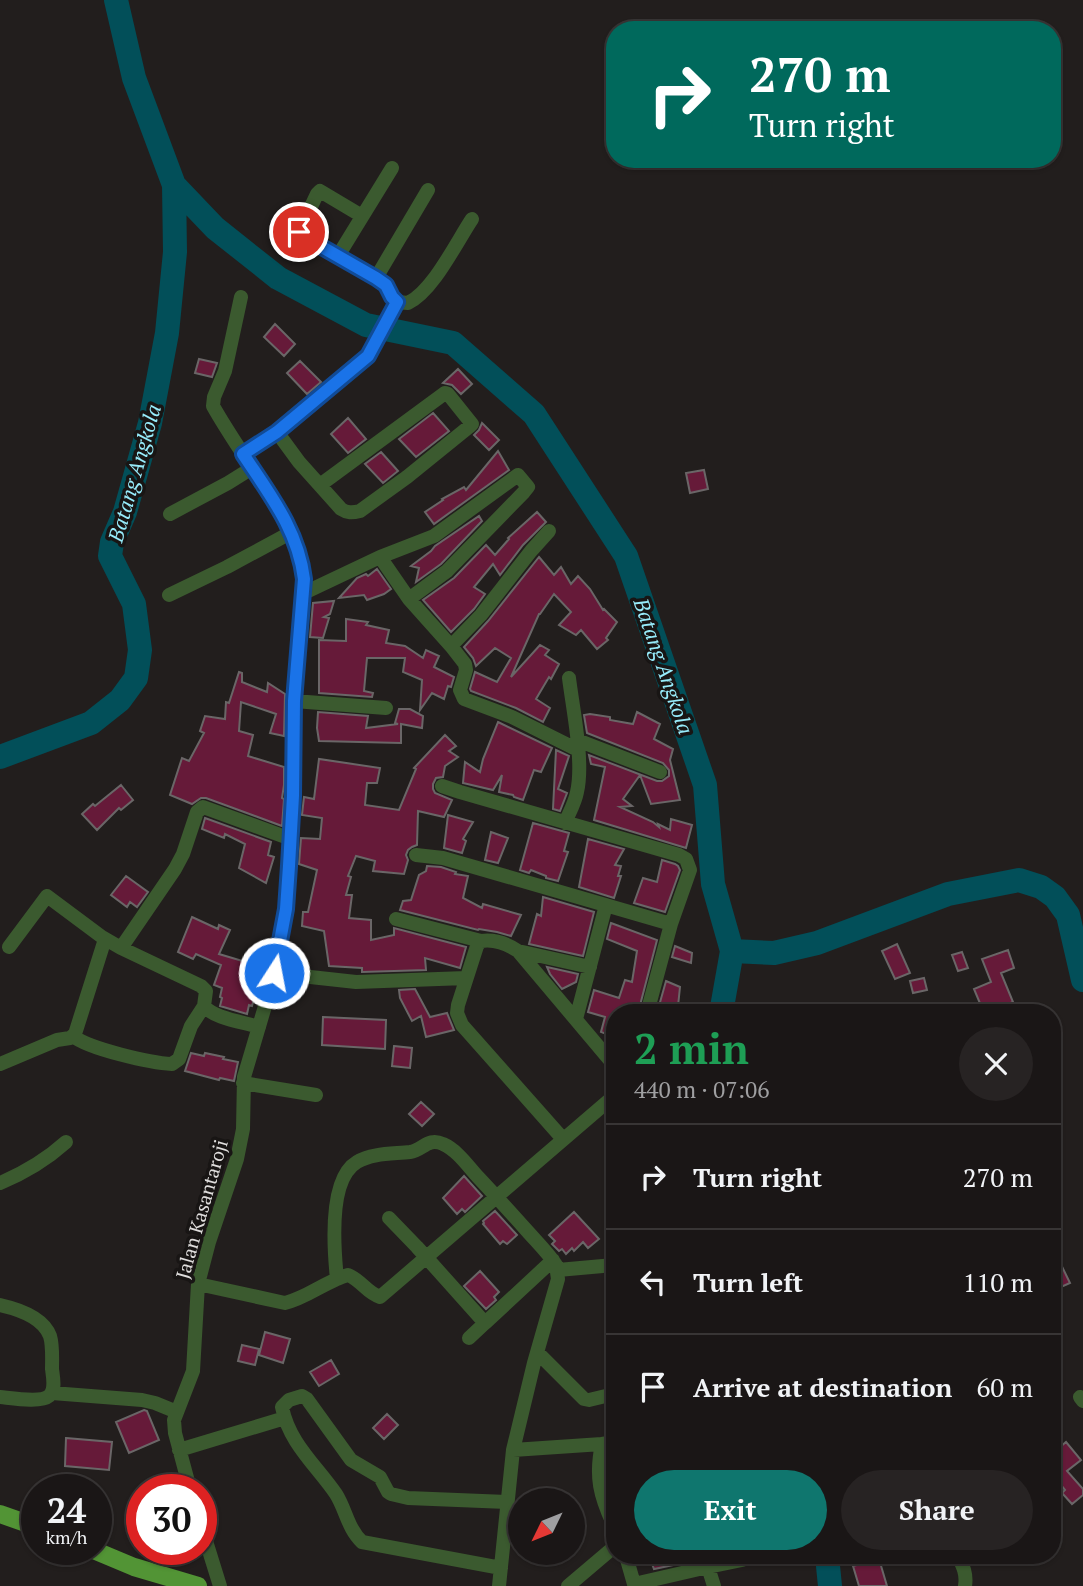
<!DOCTYPE html>
<meta charset="utf-8">
<style>
body{margin:0;font-family:"PT Serif",serif;background:#272323;color:#f1f3f6;height:100vh;display:flex;flex-direction:column;font-size:26px;white-space:nowrap}
*{box-sizing:border-box;margin:0}
p{font-size:23px;color:#9f9fa1}
.icon{flex:none;width:38px;height:38px;fill:none;stroke:currentColor;stroke-width:2;stroke-linecap:round;stroke-linejoin:round}
.map{position:relative;flex:1;overflow:hidden}
.panel{position:absolute;left:606px;top:1004px;width:455px;height:560px;display:flex;flex-direction:column;background:#1a1616;border-radius:28px;box-shadow:0 2px 5px #0004,0 0 0 2px #383535}
.panel>*{flex:none}
.banner{position:absolute;left:606px;top:21px;width:455px;height:147px;border-radius:28px;box-shadow:0 2px 5px #0004,0 0 0 2px #383535;background:#00695c;color:#fff;overflow:hidden}
.needle{width:46px;rotate:227deg}
.tools{position:absolute;left:508px;top:1488px;display:grid;gap:14px}
.tools a{display:grid;place-items:center;width:77px;height:77px;border-radius:50%;background:#1a1616;box-shadow:0 2px 5px #0004,0 0 0 2px #383535;font-size:35px}
.speed{position:absolute;left:21px;top:1474px;display:flex;gap:14px;font-size:35px;font-weight:700;text-align:center}
.speed>*{display:grid;place-content:center;width:91px;height:91px;border-radius:50%;background:#1a1616;box-shadow:0 2px 5px #0004,0 0 0 2px #383535;line-height:1}
.speed small{font-size:18px;font-weight:400}
.speed .limit{border:10px solid #d22;background:#fff;color:#111}
.pin{position:absolute;display:grid;place-items:center;width:60px;height:60px;color:#fff;margin:-30px;border:4px solid #fff;border-radius:50%;box-shadow:0 2px 7px #0007}
.me{position:absolute;width:77px;margin:-38px;rotate:11deg;stroke-linejoin:round;filter:drop-shadow(0 0 5px #0008)}
.turn{display:flex;align-items:center;gap:24px;height:147px;padding:0 28px;font-size:32px}
.turn .icon{width:91px;height:91px;stroke-width:2.5}
.turn b{display:block;font-size:49px;line-height:60px}
.round{display:grid;place-items:center;flex:none;width:74px;height:74px;border-radius:37px;background:#272323}
.headline{display:flex;align-items:center;justify-content:space-between;height:119px;padding:0 28px}
h1{font-size:42px;font-weight:600;line-height:52px;color:#1e9e55}
.cta{display:flex;gap:14px;margin-top:auto;padding:14px 28px}
.cta a{flex:1;height:80px;border-radius:42px;background:#0f766e;color:#fff;font-size:28px;font-weight:600;line-height:80px;text-align:center}
.cta a+a{background:#272323;color:#f1f3f6}
ul{padding:0;list-style:none}
li{display:flex;align-items:center;gap:21px;height:105px;padding:0 28px;border-top:2px solid #383535}
li div{flex:1}
li b{display:block;font-size:26px}
li em{font-style:normal}
.map>svg:first-child{display:block}
</style>
<div class="map">
<svg width="1083" height="1586" viewBox="0 0 1083 1586">
<rect width="100%" height="100%" fill="#221e1d"/>
<g fill="none" stroke-linecap="round" stroke-linejoin="round">
<path stroke="#024f59" stroke-width="24" d="M174,185L215,228L278,278L366,325L453,343L534,414L626,556L705,785L713,884L732,951L721,1013
M0,757L91,723L120,700L136,678L140,650L134,604L110,556L112,542L125,512L150,423L167,333L175,252L174,185L134,78L116,0
M732,951L774,953L817,943L948,894L1019,880L1041,887L1055,897L1068,915L1083,980
M827,1556L830,1586"/>
</g>
<path fill="#661a39" stroke="#6a6667" stroke-width="2" d="M275,324L295,344L284,356L264,337Z
M199,359L217,363L212,377L195,373Z
M300,361L321,382L307,394L287,373Z
M458,369L472,384L461,394L452,385L443,383Z
M433,413L449,431L416,457L399,439Z
M348,418L366,439L348,453L331,434Z
M482,423L499,440L489,450L474,435L479,430Z
M498,451L509,470L434,524L425,512L443,500L442,499L464,487L466,490Z
M381,452L398,471L383,483L365,464Z
M704,470L708,489L690,493L686,473Z
M537,512L546,522L523,545L500,575L493,564L474,587L485,594L474,609L451,632L423,600L454,578L486,545L495,555L509,539L508,538Z
M479,516L482,521L441,564L416,582L419,568L411,566L431,551L435,546Z
M539,557L554,575L561,567L571,584L578,576L590,589L603,610L604,609L617,622L606,638L608,640L597,649L581,630L576,635L559,625L571,612L554,594L540,614H539L511,677L540,645L549,650L545,655L559,664L551,679L549,677L536,699L550,708L543,722L516,708L471,691L470,689L475,672L497,682L511,658L495,648L476,666L473,658L464,647L488,621Z
M377,569L391,589L384,594L367,600L364,595L339,598L357,578L366,574L368,576Z
M334,601L330,614L324,617L329,618L323,638L310,637L313,603Z
M346,619L368,622L366,625L389,630L386,643L405,646L423,658L426,650L439,656L434,667L454,677L451,687L448,686L444,699L432,693L420,710L422,680L403,672L405,658H367L364,691L373,693L372,697L319,693V640L346,641Z
M239,672L242,673V682L267,692L268,683L285,694L284,736L270,733L276,714L241,702L239,731L253,735L248,756L284,767V785L282,798L284,799L282,826L206,798H201L192,804L170,795L182,758L189,761L204,733L200,731L205,716L225,719L226,702L229,703Z
M399,709H410L423,716L422,728L401,724V743L319,741L317,728L318,712L368,716L366,728L398,724L395,723Z
M637,712L660,724L654,739L673,749L670,760L680,800L651,804L640,775L623,799L632,806L620,807L653,822L659,827L658,824L670,830L671,819L692,825L686,848L594,820L605,767L591,764L589,755L657,781H662L669,776V770L663,763L587,733L584,715L590,714L610,717V720L633,724Z
M498,722L552,748L541,772L534,770L523,800L514,797L513,795L499,792L502,775L493,790L463,783L465,762L480,772L483,759Z
M445,735L456,746L449,751L458,757L445,766L443,777L436,778L433,784V789L435,793L452,800L444,817L418,811L417,845L412,847L408,850L406,855L408,860L404,874L373,871L375,861L356,856L348,876L351,877L346,895H352L349,918L371,920V940L394,935V928L466,947L460,968L425,958L426,970L362,972V968L329,966L324,931L302,926L303,912H308L317,870L299,864L301,838L320,839L322,818L302,815L304,797L314,799L319,759L380,768L377,783H367L365,805L399,810L416,769L414,768Z
M556,750L569,756L558,789L567,793L560,811L553,809Z
M121,785L133,800L121,810L119,808L97,830L82,814L93,804L95,806Z
M448,815L473,822L463,839L466,841L462,853L444,848Z
M205,818L271,842L268,855L274,857L266,883L239,868L245,844L225,834L224,838L202,829Z
M533,823L569,833L564,851L568,852L558,881L546,878V876L531,870L529,873L520,870Z
M491,832L508,838L498,863L485,860Z
M588,839L624,849L615,865L621,866L618,876H621L614,898L579,887Z
M662,860L675,864L678,866L680,870L665,912L634,903L643,878L657,882Z
M427,866L441,867L456,872L455,874L468,876L463,898L482,908L483,904L521,915L511,936L497,932L479,929L478,930L400,910L403,901L411,900L419,875L426,871Z
M126,876L148,892L137,907L130,902L127,907L111,895Z
M543,897L594,912L583,956L529,944L537,914L541,916Z
M192,917L218,929L219,925L230,930L219,954L263,967L252,1006L249,1005L247,1014L220,1006L222,998L220,997L222,988L214,985L221,965L196,954L193,959L178,952Z
M611,923L657,940L638,1013H614V1037L601,1032L605,1017L588,1012L594,990L619,998L625,980L632,982L637,951L607,939Z
M897,944L910,973L895,979L882,951Z
M675,946L692,953L691,963L672,957Z
M1008,950L1014,968L1001,973L1013,1002L984,1013L974,989L991,982L982,959Z
M962,952L968,968L958,971L952,955Z
M547,967L578,974L576,982L562,989L550,974Z
M924,978L927,990L913,993L910,981Z
M666,981L680,987L678,1006L672,1005L671,1013H657Z
M415,989L430,1017L447,1013L454,1030L426,1037L421,1016L412,1021L400,998L399,990Z
M323,1017L386,1020L385,1049L322,1045Z
M394,1046L412,1048L410,1068L392,1066Z
M191,1053L204,1056L205,1053L224,1057L223,1059L238,1062L234,1081L220,1078L219,1080L185,1071Z
M421,1102L434,1114L422,1126L409,1114Z
M464,1176L482,1196L465,1212L462,1209L457,1214L443,1198Z
M495,1211L517,1235L507,1244L503,1241L500,1244L483,1224L484,1223L483,1221Z
M574,1212L599,1239L588,1248L583,1242L574,1251L572,1248L566,1254L562,1249L559,1251L552,1244L555,1241L549,1235Z
M1052,1246L1070,1283L1052,1291Z
M480,1271L499,1292L494,1297L496,1300L486,1309L464,1286Z
M265,1332L290,1339L283,1363L259,1355Z
M242,1345L259,1349L255,1365L238,1361Z
M331,1360L339,1374L319,1386L310,1372Z
M144,1410L147,1411L159,1440L129,1453L116,1422Z
M387,1414L398,1425L384,1439L373,1428Z
M66,1438L112,1442L109,1470L65,1466Z
M1066,1442L1081,1460L1067,1471L1083,1489V1495L1072,1504L1062,1493L1065,1490L1052,1474V1454Z
M649,1556H680L683,1563L654,1569Z
M879,1559L887,1586H859L853,1566Z"/>
<g fill="none" stroke-linecap="round" stroke-linejoin="round">
<path stroke="#3b5a2f" stroke-width="14" d="M362,216L320,191L317,194L299,232L301,235L376,278L387,287L392,297L398,302
M338,256L392,168
M376,278L428,190
M277,432L299,462L341,509C347,513 352,513 360,511L407,477L470,426L472,424L448,394L445,393L320,485
M243,454L277,432L368,356L398,302L408,303C433,291 456,243 472,219
M170,514L228,483L252,468
M380,557L434,536L518,475L528,487L524,492L447,571L409,599
M304,593L380,557L409,599L451,646L465,664L466,670L460,690L464,699L512,717L578,750
M169,595L227,567L292,532
M451,646L481,615L531,551L549,531
M294,701L386,708
M577,740L660,772
M442,786L460,792L679,855L686,859L690,870L671,924L647,1013
M565,823C569,813 575,803 577,792C584,762 573,710 569,678
M416,855L443,858L671,924
M396,919L481,941
M9,947L47,896L102,937L121,948L175,869L183,854L197,812L203,807L291,839
M121,948L201,986L206,991L204,1006C213,1018 243,1022 259,1027
M518,951L590,967
M274,973L356,982L466,978
M576,1019L606,905
M73,1036C89,1049 151,1063 172,1064L179,1059L191,1026L204,1006
M0,1064L57,1040L70,1038L75,1034L105,939
M243,1083L316,1095
M563,1139L462,1025L457,1013L458,1005L477,946L481,941C495,939 506,943 518,951L614,1065
M0,1183C24,1173 46,1160 66,1142
M389,1218L417,1247L485,1323L553,1260
M558,1270L614,1265
M337,1279C334,1250 328,1179 357,1162C372,1153 393,1154 410,1152C423,1150 428,1137 443,1144C457,1150 468,1166 478,1177C495,1195 512,1214 529,1233C538,1243 549,1254 556,1265L558,1279L534,1363L513,1450L499,1586
M198,1284L285,1303C307,1298 326,1281 348,1275C361,1280 367,1293 380,1297L614,1096
M0,1305C18,1309 43,1317 50,1336C53,1346 52,1359 52,1369C53,1377 56,1390 49,1396C41,1403 11,1398 0,1397
M469,1338L485,1323
M537,1352L584,1399L589,1400L614,1394
M52,1393L142,1400L155,1403L177,1412
M1080,1397L1083,1401
M614,1442L602,1444C595,1477 600,1496 614,1526
M179,1450L285,1418
M513,1450L602,1444
M190,1489L175,1433L174,1420L193,1371L198,1284L209,1242L237,1159L243,1129L244,1077L271,986L286,909L294,796V701L304,593C306,547 283,516 259,479C244,455 227,431 213,406L214,397L225,371L241,297
M201,1525L220,1586
M626,1556L634,1584L708,1567
M958,1556C963,1566 967,1574 965,1586
M501,1568L362,1542C348,1529 346,1510 336,1494C316,1465 289,1443 282,1407L289,1400L302,1396L307,1399L351,1460L380,1477L388,1492L391,1494L408,1498L507,1502
M568,1586L614,1547
M714,1586L708,1567L742,1560L746,1556"/>
<path stroke="#529435" stroke-width="18" d="M0,1514L37,1527
M91,1549L134,1567L198,1586"/>
</g>
<g fill="none" stroke-linecap="round" stroke-linejoin="round">
<defs>
<path id="route" d="M274,973L286,909L289,866L293,796L294,701L304,579C298,530 270,495 243,454L277,432L368,356L397,302L392,297L386,285L376,278L301,235L299,232"/>
</defs>
<use href="#route" stroke="#114b97" stroke-width="18"/>
<use href="#route" stroke="#1a73e8" stroke-width="12"/>
</g>
<g text-anchor="middle" dominant-baseline="central" stroke-width="7" stroke-linejoin="round" paint-order="stroke">
<g font-size="19" fill="#dfdddc" stroke="#181514">
<text transform="translate(201 1209) rotate(-74)">Jalan Kasantaroji</text>
</g>
<g font-size="21" font-style="italic" fill="#97ecfb" stroke="#181514">
<text transform="translate(134 473) rotate(-74)">Batang Angkola</text>
<text transform="translate(664 666) rotate(71)">Batang Angkola</text>
</g>
</g>
</svg>
<div class="tools">
<a><svg class="needle" viewBox="-14 -14 28 28"><path d="M0-13l5 13h-10z" fill="#e53935"/><path d="M0 13l5-13h-10z" fill="#9f9fa1"/></svg></a>
</div>
<div class="speed"><div>24<small>km/h</small></div><div class="limit">30</div></div>
<div class="pin" style="left:299px;top:232px;background:#d93025"><svg class="icon" aria-label="arrive" viewBox="0 0 24 24"><path d="M6 21V4h12l-3 4 3 4H6"/></svg></div>
<svg class="me" style="left:274px;top:973px" viewBox="-20 -20 40 40"><circle r="17" fill="#1a73e8" stroke="#fff" stroke-width="3"/><path d="M0-11L8 9 0 5-8 9z" fill="#fff"/></svg>
<div class="banner">
<div class="turn"><svg class="icon" aria-label="right" viewBox="0 0 24 24"><path d="M7 20v-9h11M14 6l5 5-5 5"/></svg><div><b>270 m</b>Turn right</div></div>
</div>
<section class="panel">
<div class="headline"><div><h1>2 min</h1><p>440 m · 07:06</p></div><a class="round"><svg class="icon" aria-label="close" viewBox="0 0 24 24"><path d="M6 6l12 12M18 6L6 18"/></svg></a></div>
<ul>
<li><svg class="icon" aria-label="right" viewBox="0 0 24 24"><path d="M7 20v-9h11M14 6l5 5-5 5"/></svg><div><b>Turn right</b></div><em>270 m</em></li>
<li><svg class="icon" aria-label="left" viewBox="0 0 24 24"><path d="M17 20v-9H6M10 6l-5 5 5 5"/></svg><div><b>Turn left</b></div><em>110 m</em></li>
<li><svg class="icon" aria-label="arrive" viewBox="0 0 24 24"><path d="M6 21V4h12l-3 4 3 4H6"/></svg><div><b>Arrive at destination</b></div><em>60 m</em></li>
</ul>
<div class="cta"><a>Exit</a><a>Share</a></div>
</section>
</div>
